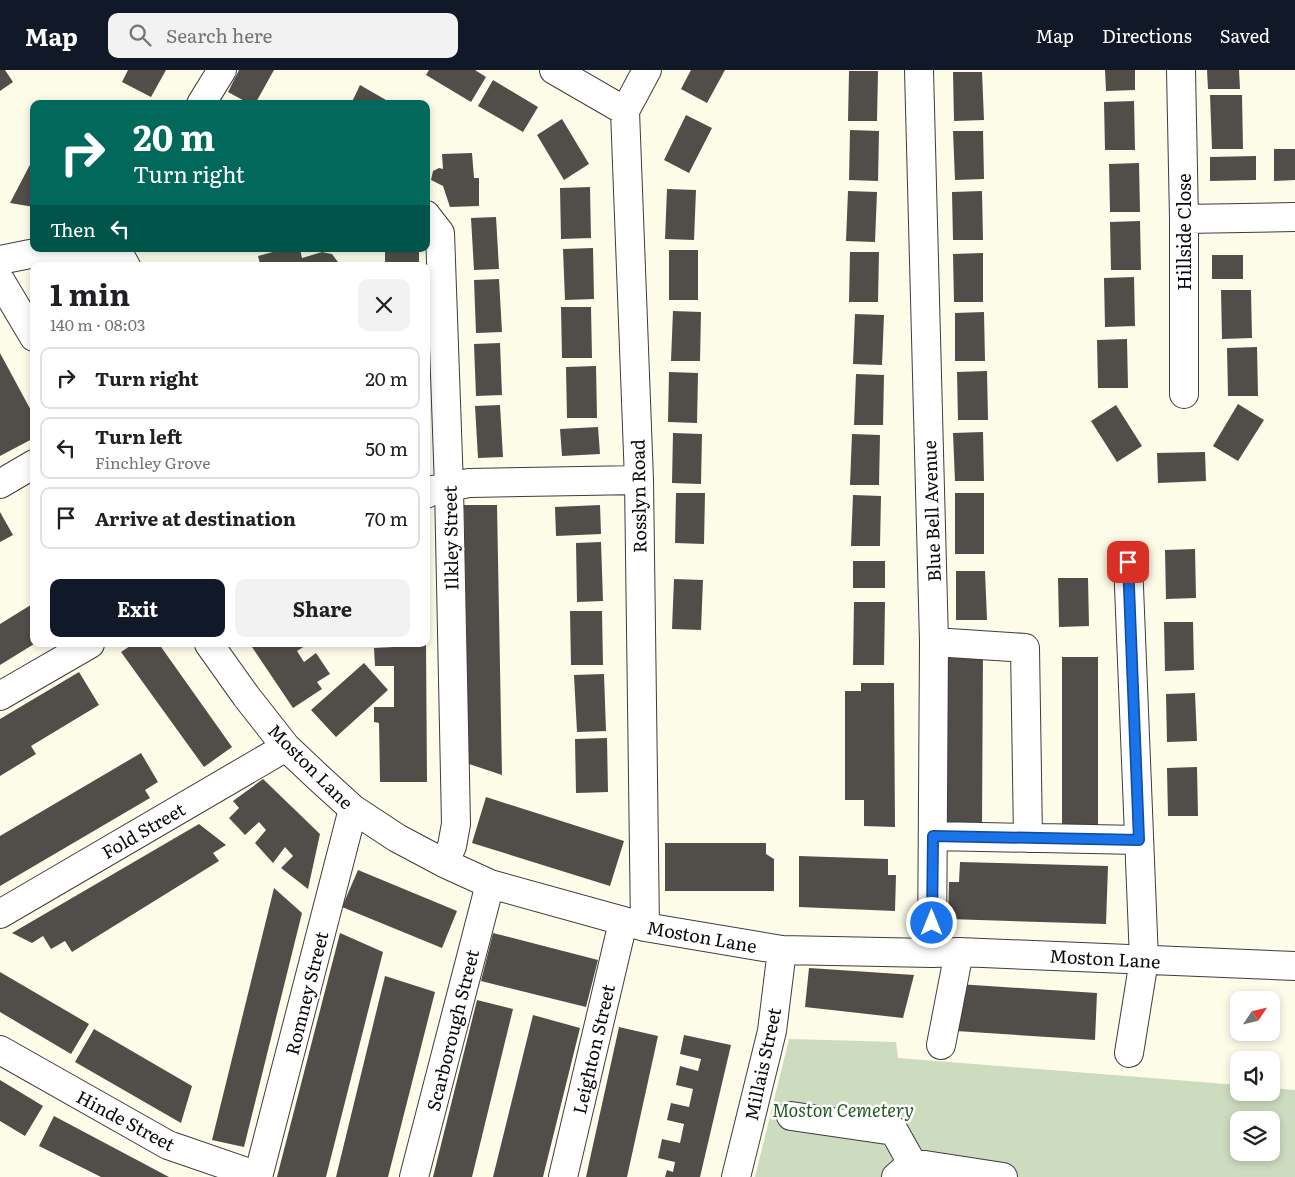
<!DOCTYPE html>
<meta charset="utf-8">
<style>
body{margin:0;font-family:Literata,serif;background:#f2f2f2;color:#202124;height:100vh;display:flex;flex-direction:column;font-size:19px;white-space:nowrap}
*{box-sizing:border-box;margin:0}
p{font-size:16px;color:#757577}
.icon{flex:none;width:28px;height:28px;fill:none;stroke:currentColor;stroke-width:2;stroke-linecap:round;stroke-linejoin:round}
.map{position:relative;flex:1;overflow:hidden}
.details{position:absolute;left:30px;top:192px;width:400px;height:385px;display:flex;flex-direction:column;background:#fff;border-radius:10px;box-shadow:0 2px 8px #0003}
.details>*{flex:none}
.hud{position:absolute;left:30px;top:30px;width:400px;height:152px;border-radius:10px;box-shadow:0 2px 8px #0003;background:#00695c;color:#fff;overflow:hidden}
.needle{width:32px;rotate:55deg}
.controls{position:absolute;left:1230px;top:921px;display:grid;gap:10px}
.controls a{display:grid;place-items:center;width:50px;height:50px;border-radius:10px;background:#fff;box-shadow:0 2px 8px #0003;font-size:25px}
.pin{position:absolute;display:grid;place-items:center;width:42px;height:42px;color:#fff;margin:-21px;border-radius:10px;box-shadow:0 2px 8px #0006}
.me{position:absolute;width:55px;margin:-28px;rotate:0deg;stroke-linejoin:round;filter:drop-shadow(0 0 4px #0008)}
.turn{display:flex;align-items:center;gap:18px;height:105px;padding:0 20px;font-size:22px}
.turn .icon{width:65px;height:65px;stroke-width:2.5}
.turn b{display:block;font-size:35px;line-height:42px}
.then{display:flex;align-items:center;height:48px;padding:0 20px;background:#0003;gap:10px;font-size:19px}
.round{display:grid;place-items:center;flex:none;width:52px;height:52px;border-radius:10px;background:#f2f2f2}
.summary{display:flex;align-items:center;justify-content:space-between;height:85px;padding:0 20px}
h1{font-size:30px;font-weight:700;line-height:38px}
.cta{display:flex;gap:10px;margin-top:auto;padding:10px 20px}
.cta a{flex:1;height:58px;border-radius:10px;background:#111827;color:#fff;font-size:20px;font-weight:700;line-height:58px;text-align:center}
.cta a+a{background:#f2f2f2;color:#202124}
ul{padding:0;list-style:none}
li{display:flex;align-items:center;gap:15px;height:62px;margin:0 10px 8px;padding:0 10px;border:2px solid #e0e0e0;border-radius:10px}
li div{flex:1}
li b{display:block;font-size:19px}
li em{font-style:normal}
header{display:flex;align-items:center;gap:30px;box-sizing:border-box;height:70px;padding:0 25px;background:#111827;color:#fff}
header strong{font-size:24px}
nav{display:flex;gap:28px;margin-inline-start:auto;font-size:18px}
.search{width:350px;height:45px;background:#f2f2f2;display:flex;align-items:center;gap:12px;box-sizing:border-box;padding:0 18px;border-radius:10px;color:#757577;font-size:19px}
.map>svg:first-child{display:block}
</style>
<header>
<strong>Map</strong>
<div class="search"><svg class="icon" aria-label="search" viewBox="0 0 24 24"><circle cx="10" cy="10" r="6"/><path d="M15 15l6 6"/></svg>Search here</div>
<nav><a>Map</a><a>Directions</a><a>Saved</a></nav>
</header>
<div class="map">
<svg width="1295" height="1107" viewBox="0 0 1295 1107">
<rect width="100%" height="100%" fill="#fdfce9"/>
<path fill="#cddbbe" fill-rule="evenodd" d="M789,969L896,972L898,988L1239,1015V1022H1271V1018L1295,1020V1107H755ZM1239,1050H1271V1082H1239Z"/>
<path fill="#514d48" d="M0,0H5L13,12L0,21Z
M128,0H166L151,27L122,12Z
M239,0H274L255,34H250L228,22Z
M429,0H475L486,7L471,32L426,5Z
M691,0H725L707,33L681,19Z
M1105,0H1135V20L1106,21Z
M1207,0H1239L1240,19H1208Z
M849,1H878L877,51H848Z
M953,2H982L984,50L954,51Z
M493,10L538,37L523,62L478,36Z
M360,15L386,30L384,34H351Z
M1210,25H1242L1243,79H1212Z
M1134,31L1135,80H1105L1104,32Z
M686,45L712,58L689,103L664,90Z
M562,49L589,94L564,110L537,65Z
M850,60L879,61L878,111L849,110Z
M953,61H983L984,109L955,110Z
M1274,79H1295V110L1274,111Z
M472,83L474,108H479V136L450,137L443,116L431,110L433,101L439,98L443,99L442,84Z
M1256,86V110L1210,111V87Z
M34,87V137L10,133Z
M1139,93L1140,142H1110L1109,94Z
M590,117L591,168L561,169L560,118Z
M667,119L696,120L694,170L665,169Z
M848,121L877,122L875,172L846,171Z
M982,121L983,170H953L952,122Z
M496,147L499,199L474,200L471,148Z
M1140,151L1141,200H1111L1110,152Z
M593,178L594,229L565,230L563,179Z
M284,179H300L302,188L322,182L332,184L341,196H253L260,194L258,186Z
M385,179H419V196H385Z
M669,180H698V230H669Z
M850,182H879L878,232H849Z
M983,183V232H954L953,184Z
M1212,185H1243V209H1212Z
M1134,207L1135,256L1105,257L1104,208Z
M499,209L502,262L476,263L474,210Z
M1221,220H1251L1252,268L1222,269Z
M561,237H591L592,288H562Z
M673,241L701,242L700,291H671Z
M984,242L985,291H955V243Z
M855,244L884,245L882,295L853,294Z
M1127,269L1128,318H1098L1097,270Z
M500,273L502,325L476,326L474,274Z
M1257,277L1258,326H1228L1227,278Z
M0,283L34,346V368L0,386Z
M596,296L597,348H567L566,297Z
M987,301L988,350H958L957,302Z
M669,302L698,303L697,353L668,352Z
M856,304L884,305L883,355H854Z
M1238,334L1264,350L1238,391L1213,376Z
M500,335L503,387L478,388L475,336Z
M1116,335L1142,376L1117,392L1091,351Z
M598,357L600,384L562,386L560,359Z
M983,362L984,411H955L953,363Z
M673,363L702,364L701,414L672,413Z
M852,364L880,365L879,415H850Z
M1205,382L1206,411L1158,413L1157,383Z
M676,423H705L704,474L675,473Z
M955,423H984V484H955Z
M853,425L881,426L880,476H851Z
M464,435H497L502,705L469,694Z
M600,435L601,464L556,466L555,437Z
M0,442L13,465L0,472Z
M601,472L603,531L577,532L576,473Z
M1195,479L1196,528L1166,529L1165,480Z
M853,491H885V518H853Z
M956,501H985L987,550H956Z
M1058,508H1088L1089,556L1059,557Z
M674,509L703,510L701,560L672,559Z
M854,532H885L884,595H853Z
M34,533V574L0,595V554Z
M570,541H602L603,595H571Z
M1164,552H1193L1194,600L1165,601Z
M133,574H159L232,677L204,697L121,582Z
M250,574H308L297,581L304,592L316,583L330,604L317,612L322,619L293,638Z
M394,574H426L427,712H380L379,653L374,652V637H394V596H375L374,578L394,577Z
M946,580H983L982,757H946Z
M1062,587H1098V764H1062Z
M364,593L388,620L336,667L311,640Z
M79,602L99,635L31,676L36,684L0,706V649Z
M604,604L606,661L577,662L574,605Z
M861,613H894L895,757L864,756V730H845V621H861Z
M1195,623L1197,671L1167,672L1166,624Z
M607,668L608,722L576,723L575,669Z
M141,683L158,712L145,720L150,728L0,816V766Z
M1197,697L1198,746H1168L1167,698Z
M263,709L320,764L308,819L281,798L293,786L285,777L273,793L255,773L266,760L259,752L245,765L229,748L239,738L233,731Z
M486,727L624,771L610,816L472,773Z
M199,754L226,775L213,783L219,791L72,882L65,871L51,879L43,866L32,873L12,863Z
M665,773H766V784L774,789V821H665Z
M799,786L888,789V805H896L895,841L799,837Z
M960,792L1108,796L1106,854L948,849L949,812H959Z
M358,800L457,841L442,878L342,837Z
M274,818L302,843L244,1077L212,1070Z
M340,863L383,882L326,1107H277Z
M493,863L598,890L586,937L481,911Z
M809,898L914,905L903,948L805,937Z
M0,902L89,954L71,984L0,942Z
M385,906L435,922L388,1107H336Z
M958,914L1097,923L1095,970L956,961Z
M477,930L513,939L472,1107H433Z
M533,945L580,958L543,1107H493Z
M619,957L658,966L627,1107H586Z
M94,959L192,1016L181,1053L75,992Z
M684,965L731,975L700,1107H665L667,1100L673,1102L675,1092L658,1088L662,1069L680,1073L684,1054L667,1050L671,1033L689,1037L693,1019L676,1015L680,996L698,1001L701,989L680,984Z
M0,1010L43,1036L25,1066L0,1051Z
M54,1046L169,1107H101L39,1076Z"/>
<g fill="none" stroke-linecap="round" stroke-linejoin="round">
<defs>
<path id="minor" d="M554,0L625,41
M919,0L934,572L932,883
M1181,0L1184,149V324
M201,34L222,0
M426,145L440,163L449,417L456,754L452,776L444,793
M1184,149L1295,147
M116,179L126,196
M0,190L30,184L97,181L104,179
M0,210L34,267
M0,414L34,394
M426,424L433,420L469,413L639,410
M1128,492L1144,890L1129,983
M934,572L1025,578L1028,768
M209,574L246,626L286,677L320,709L353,739L397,768L444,793L490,814L645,857L782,880L932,883L959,882L1295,896
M0,626L90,574
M933,766L1139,770
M0,844L286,677
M645,857L639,410L625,41L647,0
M941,975L959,882
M0,980L168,1075L258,1106
M791,1046L894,1061L912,1093
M258,1107L353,739
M414,1107L490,814
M563,1107L623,852
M736,1107L772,961L782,880
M896,1107L912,1093L1003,1107"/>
</defs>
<use href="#minor" stroke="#3d3d3d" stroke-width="30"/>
<use href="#minor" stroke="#fff" stroke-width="28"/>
</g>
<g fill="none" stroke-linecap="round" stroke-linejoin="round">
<defs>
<path id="route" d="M932,853L933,766L1139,770L1128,492"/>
</defs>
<use href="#route" stroke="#114b97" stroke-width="12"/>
<use href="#route" stroke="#1a73e8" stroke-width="9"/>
</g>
<g text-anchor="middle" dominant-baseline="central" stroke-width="5" stroke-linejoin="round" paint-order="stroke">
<g font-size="18" fill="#0a0a0a" stroke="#fff">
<text transform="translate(1183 162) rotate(-90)">Hillside Close</text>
<text transform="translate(638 426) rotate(-91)">Rosslyn Road</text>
<text transform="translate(931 441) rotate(-92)">Blue Bell Avenue</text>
<text transform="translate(450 468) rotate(-91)">Ilkley Street</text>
<text transform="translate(311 696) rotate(45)">Moston Lane</text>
<text transform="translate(143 760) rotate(-30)">Fold Street</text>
<text transform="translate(702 866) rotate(10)">Moston Lane</text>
<text transform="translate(1105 888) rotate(3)">Moston Lane</text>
<text transform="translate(306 923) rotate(-76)">Romney Street</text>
<text transform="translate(452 960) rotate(-76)">Scarborough Street</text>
<text transform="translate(593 979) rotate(-77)">Leighton Street</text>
<text transform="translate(762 994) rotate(-78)">Millais Street</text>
<text transform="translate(126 1050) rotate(28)">Hinde Street</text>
</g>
<g font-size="18" font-style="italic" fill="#245a22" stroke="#fff">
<text x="843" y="1039">Moston Cemetery</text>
</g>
</g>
</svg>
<div class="controls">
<a><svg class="needle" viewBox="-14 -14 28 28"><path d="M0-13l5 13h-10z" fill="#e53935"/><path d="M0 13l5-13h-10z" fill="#757577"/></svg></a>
<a><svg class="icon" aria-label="sound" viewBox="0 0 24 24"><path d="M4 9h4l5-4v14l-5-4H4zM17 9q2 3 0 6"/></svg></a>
<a><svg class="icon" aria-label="layers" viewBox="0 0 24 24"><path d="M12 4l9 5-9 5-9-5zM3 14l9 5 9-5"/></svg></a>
</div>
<div class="pin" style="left:1128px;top:492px;background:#d93025"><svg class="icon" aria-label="arrive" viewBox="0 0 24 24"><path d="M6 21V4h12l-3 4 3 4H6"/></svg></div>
<svg class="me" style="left:932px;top:853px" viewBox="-20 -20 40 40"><circle r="17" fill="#1a73e8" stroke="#fff" stroke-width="3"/><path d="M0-11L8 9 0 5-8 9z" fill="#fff"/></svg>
<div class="hud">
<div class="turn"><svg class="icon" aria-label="right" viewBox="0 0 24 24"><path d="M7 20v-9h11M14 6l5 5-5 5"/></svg><div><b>20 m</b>Turn right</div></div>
<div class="then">Then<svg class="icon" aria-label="left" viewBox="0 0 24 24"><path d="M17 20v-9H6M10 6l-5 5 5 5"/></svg></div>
</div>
<section class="details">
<div class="summary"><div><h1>1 min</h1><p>140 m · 08:03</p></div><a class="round"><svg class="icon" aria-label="close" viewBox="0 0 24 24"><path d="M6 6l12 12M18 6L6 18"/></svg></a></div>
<ul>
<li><svg class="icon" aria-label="right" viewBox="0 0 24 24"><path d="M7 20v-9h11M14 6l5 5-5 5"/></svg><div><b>Turn right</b></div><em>20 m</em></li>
<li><svg class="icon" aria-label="left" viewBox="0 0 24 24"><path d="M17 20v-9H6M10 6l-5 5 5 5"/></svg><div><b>Turn left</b><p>Finchley Grove</p></div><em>50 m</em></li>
<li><svg class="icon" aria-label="arrive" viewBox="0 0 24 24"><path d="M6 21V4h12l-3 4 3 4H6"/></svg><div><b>Arrive at destination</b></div><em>70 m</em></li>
</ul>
<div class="cta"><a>Exit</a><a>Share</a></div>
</section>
</div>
